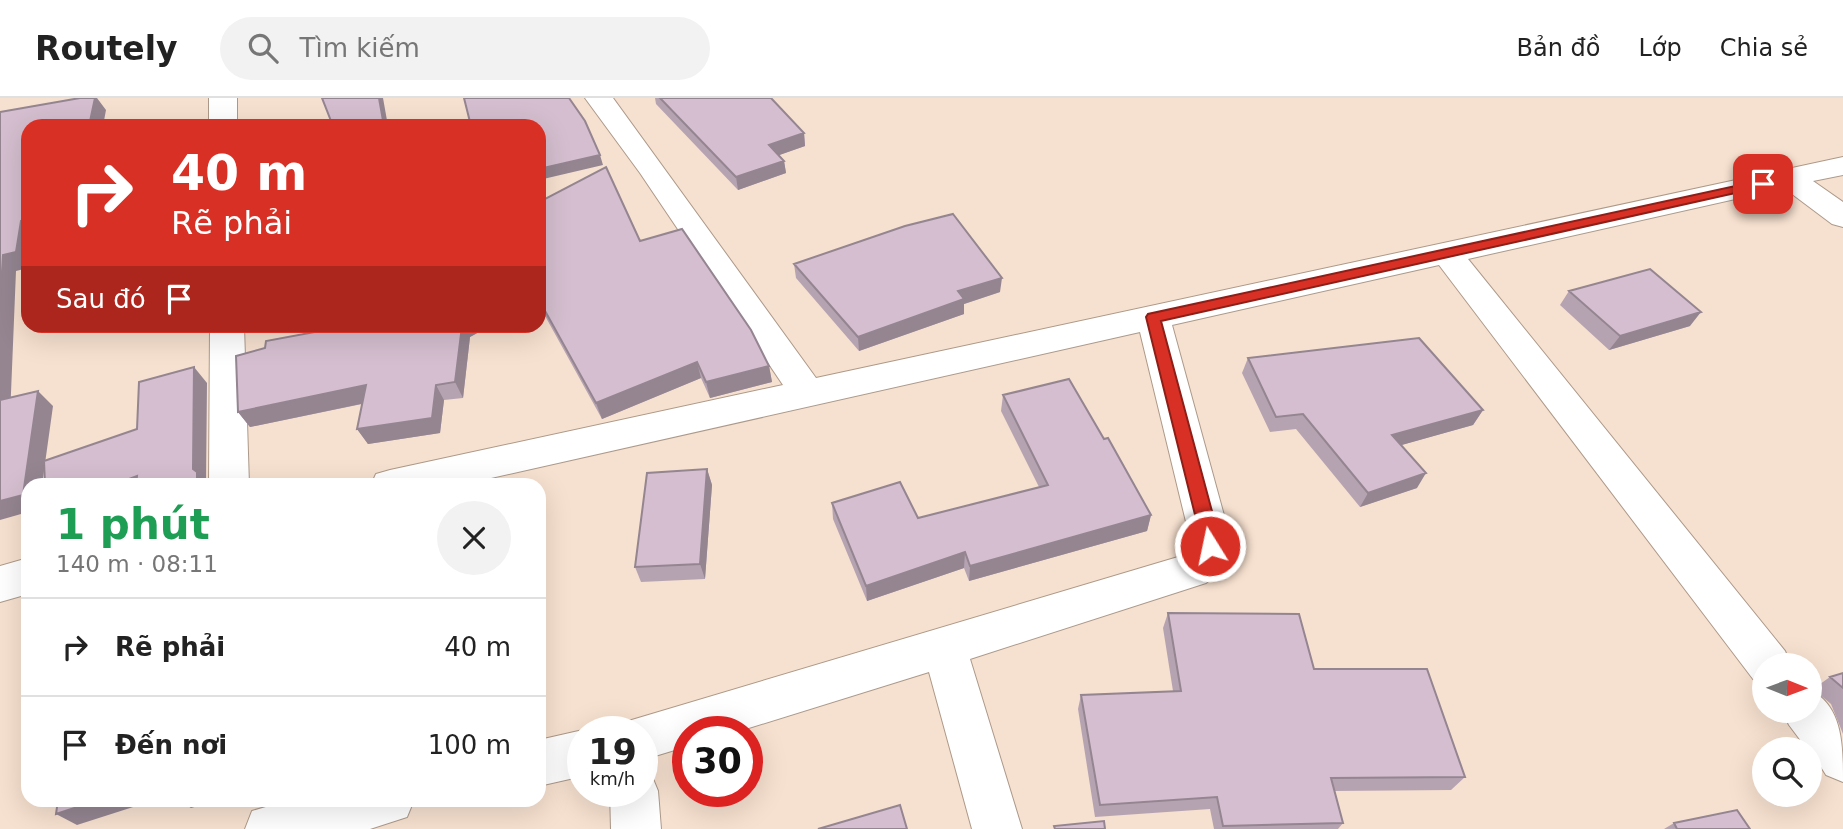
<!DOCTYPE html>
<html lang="vi">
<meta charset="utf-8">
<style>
body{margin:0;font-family:"DejaVu Sans",sans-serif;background:#f2f2f2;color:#222;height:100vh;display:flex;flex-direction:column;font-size:26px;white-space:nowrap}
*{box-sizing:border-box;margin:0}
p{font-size:23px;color:#767676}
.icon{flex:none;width:38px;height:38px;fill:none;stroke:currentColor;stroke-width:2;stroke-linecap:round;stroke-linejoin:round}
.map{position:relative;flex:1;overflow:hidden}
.details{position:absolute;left:21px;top:380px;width:525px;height:329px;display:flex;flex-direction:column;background:#fff;border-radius:21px;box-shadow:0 7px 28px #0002}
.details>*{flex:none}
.banner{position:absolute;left:21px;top:21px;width:525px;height:214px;border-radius:21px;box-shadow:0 7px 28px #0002;background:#d93025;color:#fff;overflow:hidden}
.needle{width:46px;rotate:91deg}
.controls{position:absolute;left:1752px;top:555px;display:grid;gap:14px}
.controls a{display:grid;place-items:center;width:70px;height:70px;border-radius:50%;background:#fff;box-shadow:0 7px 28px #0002;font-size:35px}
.speed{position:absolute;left:567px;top:618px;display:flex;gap:14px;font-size:35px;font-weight:700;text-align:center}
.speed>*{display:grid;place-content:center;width:91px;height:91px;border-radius:50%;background:#fff;box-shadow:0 7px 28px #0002;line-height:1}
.speed small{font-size:18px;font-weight:400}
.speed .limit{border:10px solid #d22;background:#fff;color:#111}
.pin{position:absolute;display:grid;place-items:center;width:60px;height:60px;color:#fff;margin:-30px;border-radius:14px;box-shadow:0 4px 10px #0006}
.me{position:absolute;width:77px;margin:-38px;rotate:350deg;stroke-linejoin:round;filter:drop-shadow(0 0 5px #0008)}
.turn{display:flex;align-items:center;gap:24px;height:147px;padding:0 35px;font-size:32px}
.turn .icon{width:91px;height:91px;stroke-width:2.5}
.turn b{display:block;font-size:49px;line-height:60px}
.then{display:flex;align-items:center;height:66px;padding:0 35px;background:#0003;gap:14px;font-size:26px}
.round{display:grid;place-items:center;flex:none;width:74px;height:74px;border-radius:37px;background:#f2f2f2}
.head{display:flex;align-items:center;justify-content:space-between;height:119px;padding:0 35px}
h1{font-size:42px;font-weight:800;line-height:52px;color:#1e9e55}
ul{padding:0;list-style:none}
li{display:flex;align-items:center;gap:21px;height:98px;padding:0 35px;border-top:2px solid #e0e0e0}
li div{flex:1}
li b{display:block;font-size:26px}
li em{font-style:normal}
header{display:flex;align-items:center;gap:42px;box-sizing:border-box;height:98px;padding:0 35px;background:#fff;border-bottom:2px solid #e0e0e0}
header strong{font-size:33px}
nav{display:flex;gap:38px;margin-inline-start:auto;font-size:24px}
.search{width:490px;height:63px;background:#f2f2f2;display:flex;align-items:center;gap:18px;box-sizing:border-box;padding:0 24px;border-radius:38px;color:#767676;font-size:26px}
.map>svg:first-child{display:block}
</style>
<header>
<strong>Routely</strong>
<div class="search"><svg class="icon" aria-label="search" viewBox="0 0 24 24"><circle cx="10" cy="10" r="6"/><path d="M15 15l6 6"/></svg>Tìm kiếm</div>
<nav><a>Bản đồ</a><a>Lớp</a><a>Chia sẻ</a></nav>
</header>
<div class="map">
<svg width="1843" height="731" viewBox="0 0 1843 731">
<rect width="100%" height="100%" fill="#f6e0cf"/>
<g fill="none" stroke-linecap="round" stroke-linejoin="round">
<defs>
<path id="minor" d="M209,0H237V28H209Z
M585,0H613L816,280L1843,59V77L1813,83L1843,104V129L1832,126L1784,90L1468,161L1785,553L1791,567H1764V585L1753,581L1439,167L1172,227L1228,432C1230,453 1222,472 1206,485L970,561L1022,731H972L929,574L736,634H688V648L642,662V634H621L625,624L1178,459L1187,451L1188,432L1140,234L460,387H371L376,376L390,372L783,287L640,75Z
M210,228H244L249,387H209Z
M28,460V496L0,504V468Z
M1810,592C1843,608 1843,648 1843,684L1826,677L1810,651H1807L1789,627L1782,612H1810Z
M583,632L586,634H583V678L539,688V642Z
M642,673L651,676L658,693L661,731H611L610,693H642Z
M289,702H414L407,719L370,731H245L252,713Z"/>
</defs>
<use href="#minor" stroke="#ad9989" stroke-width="2"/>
<use href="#minor" fill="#fff" fill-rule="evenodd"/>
</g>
<path fill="#b6a3b2" d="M655,0H771L804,35L805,48L779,57L784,63L786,75L738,92L656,6Z
M539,104L640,143L769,268L772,284L710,300L701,280L602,321L539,207Z
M794,166L1000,194L964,206V216L859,253L796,180Z
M1569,193L1690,228L1609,252L1560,207Z
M347,228H490L470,239L463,300L444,302L440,335L368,346L357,331L362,306L250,329L238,314Z
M1248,260L1483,312L1473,327L1401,347L1417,390L1360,409L1296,331L1270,334L1242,275Z
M1003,297L1104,341L1151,417L1147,433L969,483L964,470L867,503L833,421L832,405L918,420L1039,389L1001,313Z
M707,371L712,387L705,481L641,484L635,469Z
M1168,515L1314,571L1465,679L1451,692L1334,693L1343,725L1338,731H1214L1210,711L1095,719L1078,611L1081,597L1173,593L1163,530Z
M1843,575V636L1831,606L1813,591L1830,579Z
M1674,725L1750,731H1664Z"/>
<path fill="#948591" d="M95,0H97L106,12L103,28H89Z
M379,0H383L388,28H384Z
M804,35L805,48L771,60L769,47Z
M600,57L603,67L539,82V71Z
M784,63L786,75L738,92L736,79Z
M28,122V170L16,173L10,319L0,309V206L3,157L21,123Z
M1002,180L1000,194L964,206V216L859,253L858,239L958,193Z
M1701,214L1690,228L1609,252L1620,238Z
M462,228H490L470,239L463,300L455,284Z
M697,264L701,280L602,321L596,305Z
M769,268L772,284L710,300L706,284Z
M194,269L207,285L206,384L209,387H197L193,371Z
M366,287L375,303L250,329L238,314Z
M436,287L444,302L440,335L368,346L357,331Z
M38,293L53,308L42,387H28V414L0,422V403Z
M1483,312L1473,327L1384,352L1392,337Z
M707,371L712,387L705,481L700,466Z
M1426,375L1417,390L1360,409L1368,395Z
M137,378L146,387H113Z
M1151,417L1147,433L969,483L970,468Z
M965,454L964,470L867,503L866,488Z
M99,702H155L77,727L56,716Z
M178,702H219L191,710Z"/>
<path fill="#d4becf" stroke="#948591" stroke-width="2" d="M80,0H95L89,28H28V122L21,123L16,154L3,157L0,206V14Z
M322,0H379L384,28H333Z
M464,0H569L585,23L600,57L539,71V28H471Z
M660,0H771L804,35L769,47L784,63L736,79Z
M606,69L640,143L682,131L751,232L769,268L706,284L697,264L596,305L539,202V104Z
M953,116L1002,180L958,193L964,201L858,239L794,166L905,128Z
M1650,171L1701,214L1620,238L1569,193Z
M347,228H462L455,284L436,287L432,320L357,331L366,287L238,314L236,258L265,250L266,243Z
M1419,240L1483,312L1392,337L1426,375L1368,395L1303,316L1276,319L1248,260Z
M194,269L193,371L197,374V387H136L137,378L113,387H45L44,363L137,331L139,284Z
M1069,281L1104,341L1108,340L1151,417L970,468L965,454L866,488L832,405L900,384L918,420L1048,387L1003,297Z
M38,293L23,397L0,403V302Z
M707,371L700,466L635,469L647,375Z
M1168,515L1299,516L1314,571H1427L1465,679L1331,680L1343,725L1223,728L1217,699L1100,707L1081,597L1181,593Z
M1843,575V590L1830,579Z
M58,702H99L56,716Z
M900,707L907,731H818Z
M1737,712L1750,731H1677L1674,725Z
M1104,723L1105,731H1055L1054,728Z"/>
<path fill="#d93025" stroke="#8d1f18" stroke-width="2" d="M1763,82L1767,83V88L1161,223L1217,432L1218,448L1216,453H1204L1146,219L1148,216Z"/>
</svg>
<div class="controls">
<a><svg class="needle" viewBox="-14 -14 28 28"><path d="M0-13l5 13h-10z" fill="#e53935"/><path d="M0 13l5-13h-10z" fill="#767676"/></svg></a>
<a><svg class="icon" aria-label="search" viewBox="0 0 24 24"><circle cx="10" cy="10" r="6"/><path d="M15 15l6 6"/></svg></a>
</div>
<div class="speed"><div>19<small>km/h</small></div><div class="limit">30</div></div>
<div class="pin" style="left:1763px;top:86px;background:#d93025"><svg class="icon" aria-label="arrive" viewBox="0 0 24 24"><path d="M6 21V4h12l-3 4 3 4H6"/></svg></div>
<svg class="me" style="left:1210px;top:448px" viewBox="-20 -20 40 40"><circle r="17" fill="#d93025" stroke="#fff" stroke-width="3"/><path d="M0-11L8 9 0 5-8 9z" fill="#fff"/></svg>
<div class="banner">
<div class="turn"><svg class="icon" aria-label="right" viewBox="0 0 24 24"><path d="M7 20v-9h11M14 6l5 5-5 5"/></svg><div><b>40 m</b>Rẽ phải</div></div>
<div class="then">Sau đó<svg class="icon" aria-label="arrive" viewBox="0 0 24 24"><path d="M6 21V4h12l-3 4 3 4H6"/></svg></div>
</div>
<section class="details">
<div class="head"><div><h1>1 phút</h1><p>140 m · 08:11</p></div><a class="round"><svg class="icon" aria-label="close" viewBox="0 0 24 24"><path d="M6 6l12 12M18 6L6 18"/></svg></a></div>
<ul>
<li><svg class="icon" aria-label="right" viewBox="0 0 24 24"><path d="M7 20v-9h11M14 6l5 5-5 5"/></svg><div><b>Rẽ phải</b></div><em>40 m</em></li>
<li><svg class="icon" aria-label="arrive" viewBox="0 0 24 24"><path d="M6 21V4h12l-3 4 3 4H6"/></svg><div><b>Đến nơi</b></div><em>100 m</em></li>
</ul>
</section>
</div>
